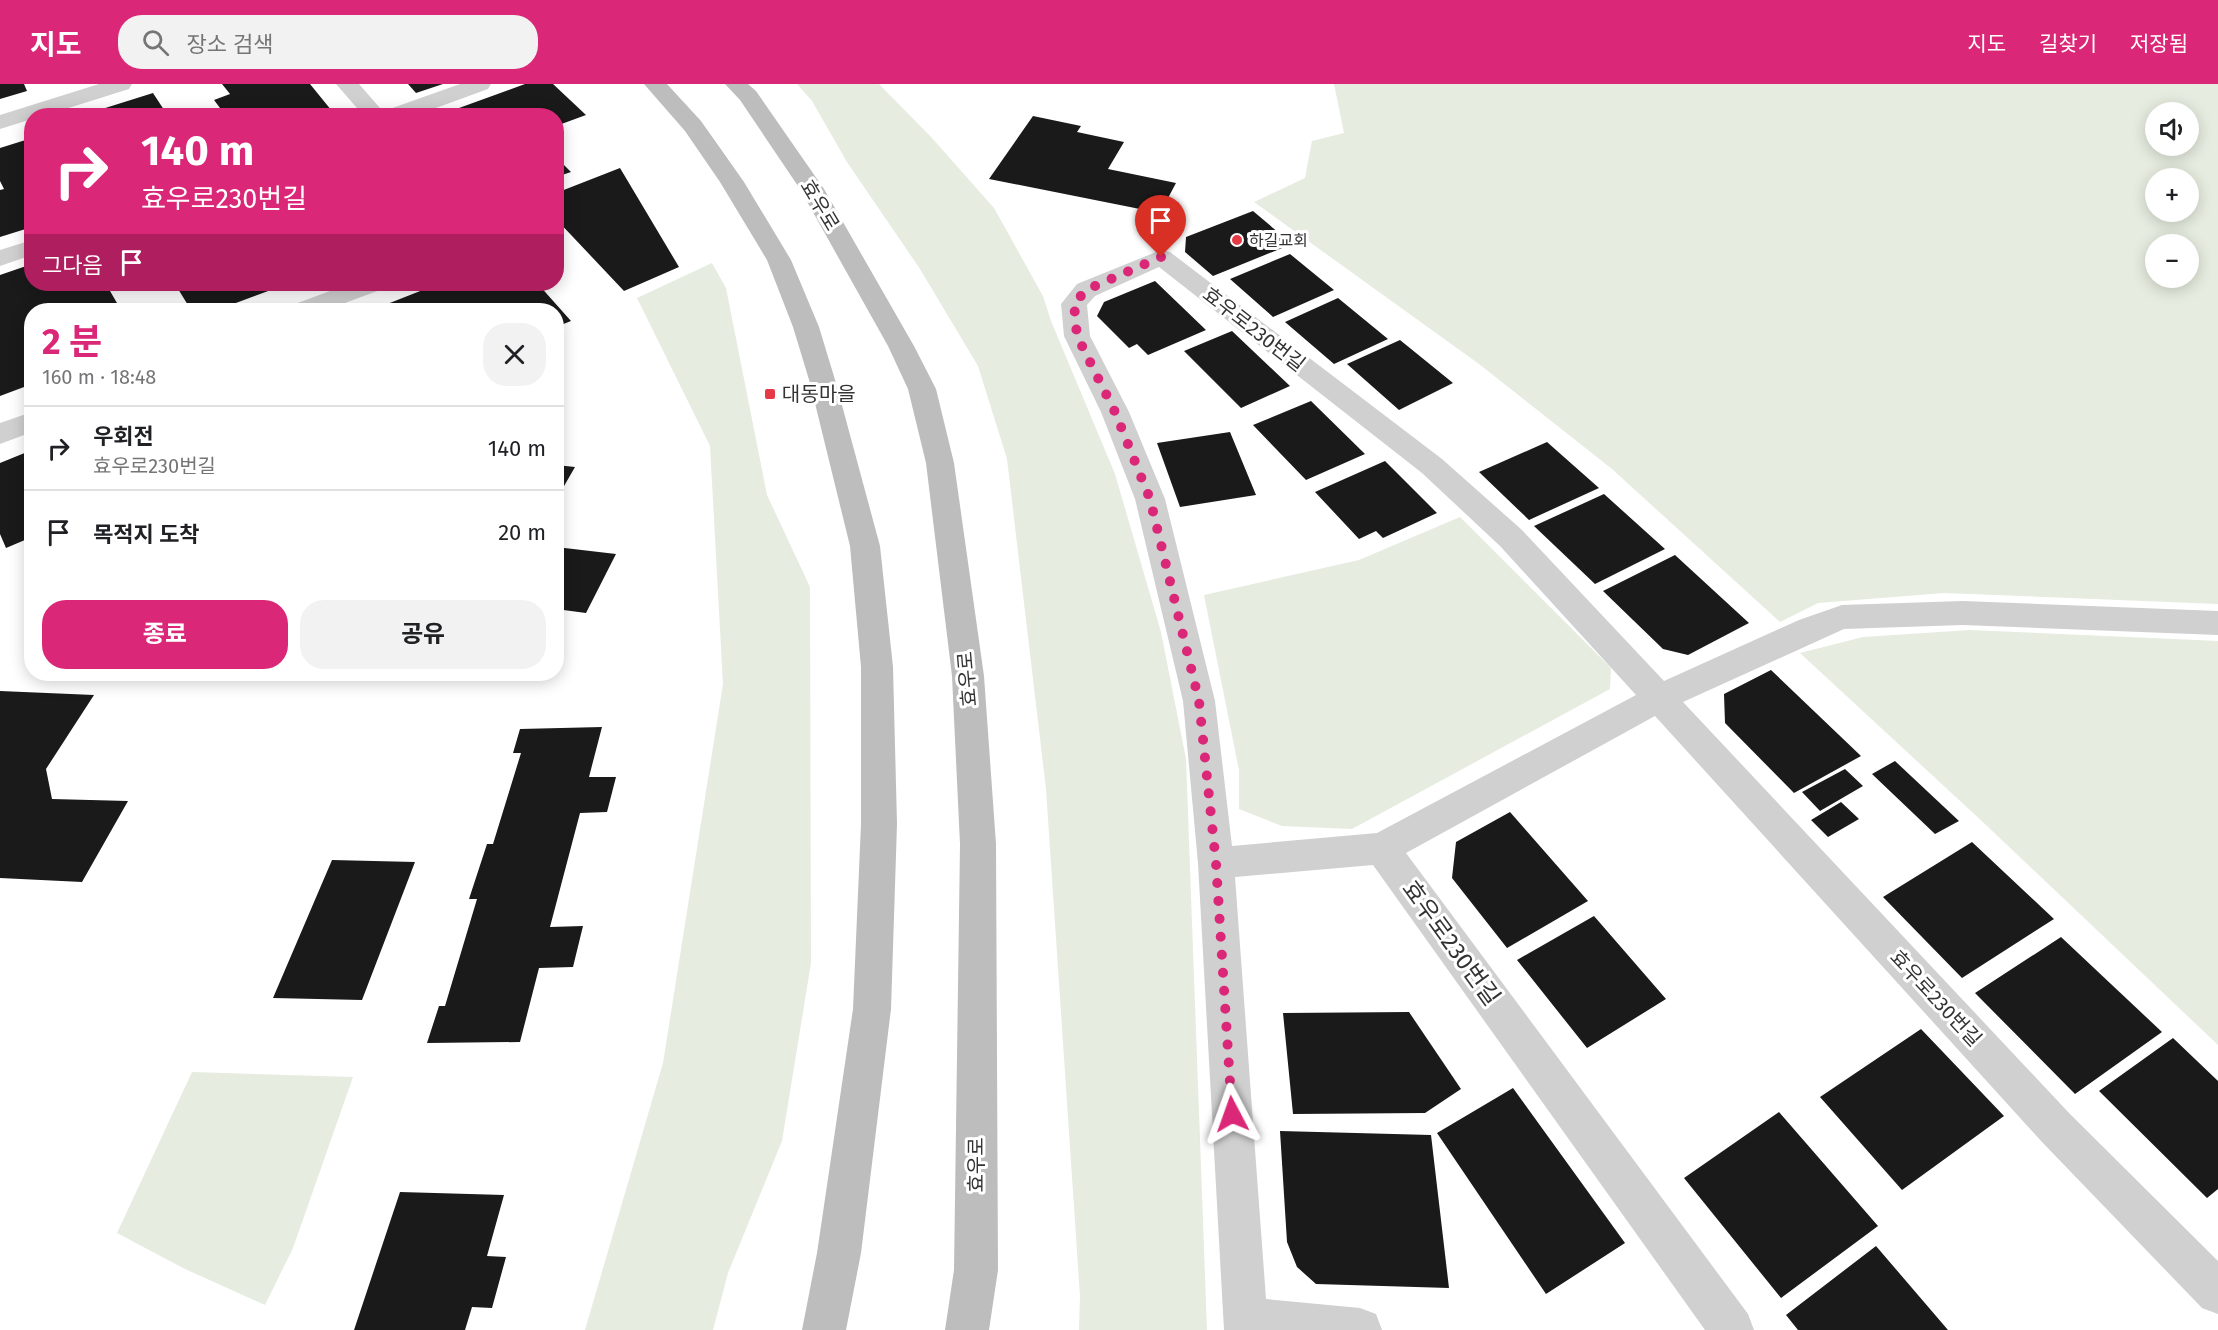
<!DOCTYPE html>
<html lang="ko">
<meta charset="utf-8">
<style>
body{margin:0;font-family:"Fira Sans","Noto Sans KR",sans-serif;background:#f2f2f2;color:#202124;height:100vh;display:flex;flex-direction:column;font-size:22px;white-space:nowrap}
*{box-sizing:border-box;margin:0}
p{font-size:20px;color:#757577}
.icon{flex:none;width:33px;height:33px;fill:none;stroke:currentColor;stroke-width:2;stroke-linecap:round;stroke-linejoin:round}
.map{position:relative;flex:1;overflow:hidden}
.panel{position:absolute;left:24px;top:219px;width:540px;height:378px;display:flex;flex-direction:column;background:#fff;border-radius:24px;box-shadow:0 3px 15px #0003}
.panel>*{flex:none}
.top-card{position:absolute;left:24px;top:24px;width:540px;height:183px;border-radius:24px;box-shadow:0 3px 15px #0003;background:#db2777;color:#fff;overflow:hidden}
.tools{position:absolute;left:2145px;top:18px;display:grid;gap:12px}
.tools a{display:grid;place-items:center;width:54px;height:54px;border-radius:50%;background:#fff;box-shadow:0 3px 15px #0003;font-size:30px}
.pin{position:absolute;display:grid;place-items:center;width:51px;height:51px;color:#fff;margin:-62px -26px;border-radius:50% 50% 50% 0;rotate:-45deg;box-shadow:0 0 6px #0007}
.pin .icon{rotate:45deg}
.me{position:absolute;width:66px;margin:-33px;rotate:356deg;stroke-linejoin:round;filter:drop-shadow(0 0 4px #0008)}
.turn{display:flex;align-items:center;gap:21px;height:126px;padding:0 18px;font-size:27px}
.turn .icon{width:78px;height:78px;stroke-width:2.5}
.turn b{display:block;font-size:42px;line-height:51px}
.then{display:flex;align-items:center;height:57px;padding:0 18px;background:#0003;gap:12px;font-size:22px}
.round{display:grid;place-items:center;flex:none;width:63px;height:63px;border-radius:24px;background:#f2f2f2}
.summary{display:flex;align-items:center;justify-content:space-between;height:102px;padding:0 18px}
h1{font-size:36px;font-weight:700;line-height:45px;color:#db2777}
.cta{display:flex;gap:12px;margin-top:auto;padding:12px 18px}
.cta a{flex:1;height:69px;border-radius:24px;background:#db2777;color:#fff;font-size:24px;font-weight:700;line-height:69px;text-align:center}
.cta a+a{background:#f2f2f2;color:#202124}
ul{padding:0;list-style:none}
li{display:flex;align-items:center;gap:18px;height:84px;padding:0 18px;border-top:2px solid #e0e0e0}
li div{flex:1}
li b{display:block;font-size:22px}
li em{font-style:normal}
header{display:flex;align-items:center;gap:36px;box-sizing:border-box;height:84px;padding:0 30px;background:#db2777;color:#fff}
header strong{font-size:28px}
nav{display:flex;gap:33px;margin-inline-start:auto;font-size:21px}
.search{width:420px;height:54px;background:#f2f2f2;display:flex;align-items:center;gap:15px;box-sizing:border-box;padding:0 21px;border-radius:24px;color:#757577;font-size:22px}
.map>svg:first-child{display:block}
</style>
<header>
<strong>지도</strong>
<div class="search"><svg class="icon" aria-label="search" viewBox="0 0 24 24"><circle cx="10" cy="10" r="6"/><path d="M15 15l6 6"/></svg>장소 검색</div>
<nav><a>지도</a><a>길찾기</a><a>저장됨</a></nav>
</header>
<div class="map">
<svg width="2218" height="1246" viewBox="0 0 2218 1246">
<rect width="100%" height="100%" fill="#fff"/>
<path fill="#e6ecdf" fill-rule="evenodd" d="M797,0H879L932,54L994,124L1043,212L1051,237L1115,390L1161,548L1186,675L1207,1246H1079L1080,1212L1046,705L1007,375L978,282L920,185L847,78L812,17Z
M1334,0H2218V520L1944,509L1818,519L1780,538L1612,385L1479,280L1254,118L1305,94L1312,57L1344,49ZM2188,28V62H2156V28ZM2188,94V128H2156V94ZM2188,160V194H2156V160Z
M712,179L726,204L767,411L810,503L811,879L782,1057L728,1189L713,1246H585L663,979L723,600L710,362L637,214Z
M1460,433L1611,584L1610,605L1352,745L1282,742L1239,725V686L1204,511L1359,476Z
M1970,546L2218,557V961L1985,740L1800,569L1863,553Z
M192,988L353,993L293,1164L265,1221L185,1185L117,1149Z"/>
<path fill="#1a1a1a" d="M0,0H24L27,7L0,15Z
M222,0H310L336,32H226L214,16L230,10Z
M408,0H443L416,9Z
M525,0H553L586,31L556,42V32H437Z
M153,9L168,32H83V31Z
M1033,32L1081,42L1077,48L1124,58L1108,85L1176,99L1160,129L989,95Z
M32,54V143L0,153V106L4,105L0,97V64Z
M556,73L571,88L556,93Z
M620,84L679,183L624,207L556,135V109Z
M1253,127L1292,160L1213,192L1185,168L1186,153Z
M1290,170L1334,206L1273,233L1230,195Z
M32,180V200H106L121,226H32V300L0,312V191Z
M1155,197L1206,246L1148,271L1137,260L1129,264L1097,232L1104,218Z
M175,200H287L217,226H191Z
M438,200H538L571,237L556,243V226H372Z
M1338,214L1388,255L1334,280L1285,238Z
M1232,247L1290,302L1241,324L1184,267Z
M1400,256L1453,299L1399,326L1347,280Z
M1311,317L1365,370L1306,396L1253,341Z
M1230,348L1256,411L1180,423L1157,359Z
M1547,358L1599,404L1529,436L1479,388Z
M32,366V453L6,464L0,450V379Z
M1385,377L1437,429L1383,454L1376,447L1359,455L1315,408Z
M556,381L575,383L556,416Z
M1604,410L1665,465L1595,500L1534,442Z
M556,463L616,470L586,529L556,525Z
M1675,471L1749,539L1688,571L1663,565L1603,507Z
M1771,586L1861,672L1794,709L1725,639L1724,610Z
M0,607L94,611L46,685L52,715L128,717L82,798L0,794Z
M602,643L589,693H616L607,728L580,729L550,843L583,842L573,883L539,884L520,958L427,959L439,922H445L477,815H469L487,760H493L521,669H513L520,645Z
M1895,677L1959,737L1935,750L1872,690Z
M1845,685L1863,702L1820,727L1802,708Z
M1841,718L1859,735L1828,753L1811,736Z
M1510,728L1588,817L1507,864L1452,794L1456,758Z
M1972,758L2054,835L1962,894L1883,813Z
M332,776L415,778L362,916L273,914Z
M1594,832L1666,915L1587,964L1517,876Z
M2061,853L2162,948L2075,1010L1975,909Z
M1409,928L1461,1005L1425,1029L1293,1030L1283,929Z
M1921,945L2004,1032L1902,1106L1820,1013Z
M2173,954L2218,997V1105L2207,1114L2099,1007Z
M1513,1004L1625,1159L1546,1210L1437,1049Z
M1779,1028L1878,1142L1781,1214L1684,1094Z
M1280,1047L1431,1051L1449,1204L1316,1200L1297,1183L1287,1158Z
M400,1108L504,1111L487,1172L506,1173L492,1224L472,1223L465,1246H354Z
M1876,1162L1948,1246H1798L1786,1231Z"/>
<g fill="none" stroke-linecap="round" stroke-linejoin="round">
<path fill="#d0d0d0" fill-rule="evenodd" d="M460,0H491L488,5L414,32H381L384,27Z
M32,156V171L0,182V166Z"/>
<path fill="#d0d0d0" fill-rule="evenodd" d="M99,0H132L129,5L43,32H32V35L0,45V31Z
M336,0H359L387,32H364Z
M1161,166L1170,168L1442,375L1522,446L1664,597L1799,536L1842,521L1963,517L2218,527V551L1963,541L1844,545L1683,618L2070,1030L2218,1177V1230L2202,1224L2042,1058L1655,632L1406,769L1748,1230L1754,1246H1705L1373,781L1235,793L1266,1215L1360,1224L1376,1230L1382,1246H1224L1198,779L1183,617L1135,415L1101,328L1064,252L1061,220L1077,200ZM1159,183L1422,389L1500,462L1636,611L1377,749L1232,762L1215,617L1165,415L1129,328L1090,252L1087,221L1095,212Z
M349,200H384L380,206L326,226H291L295,220Z
M32,328V348L0,360V339Z"/>
<path fill="#bdbdbd" fill-rule="evenodd" d="M644,0H667L701,37L744,98L791,176L819,243L836,299L880,462L893,583L897,740L891,925L861,1169L846,1246H802L817,1169L853,925L861,740V583L850,462L810,299L793,243L767,176L720,98L685,47Z
M725,0H748L756,7L824,105L914,262L936,305L954,379L984,592L996,760L998,1186L989,1246H945L954,1186L960,760L952,592L926,379L908,305L888,262L800,105L740,16Z"/>
</g>
<g fill="none" stroke-linecap="round" stroke-linejoin="round">
<path stroke="#db2777" stroke-width="10" stroke-dasharray="0 18" d="M1161,173L1086,206L1074,220L1077,252L1115,328L1150,415L1199,617L1216,779L1232,1030"/>
</g>
<g fill="#e63946" stroke="#fff" stroke-width="2">
<circle cx="1237" cy="156" r="6"/>
<rect x="764" y="304" width="12" height="12" rx="3"/>
</g>
<g text-anchor="middle" dominant-baseline="central" stroke-width="6" stroke-linejoin="round" paint-order="stroke">
<g font-size="16" fill="#333" stroke="#fff" text-anchor="start">
<text x="1249" y="156">하길교회</text>
</g>
<g font-size="20" fill="#333" stroke="#fff">
<text transform="translate(820 121) rotate(59)">효우로</text>
<text transform="translate(1254 245) rotate(38)">효우로230번길</text>
<text transform="translate(967 595) rotate(-95)">효우로</text>
<text transform="translate(1936 914) rotate(47)">효우로230번길</text>
<text transform="translate(976 1081) rotate(-90)">효우로</text>
</g>
<g font-size="20" fill="#333" stroke="#fff" text-anchor="start">
<text x="782" y="310">대동마을</text>
</g>
<g font-size="24" fill="#333" stroke="#fff">
<text transform="translate(1451 859) rotate(54)">효우로230번길</text>
</g>
</g>
</svg>
<div class="tools">
<a><svg class="icon" aria-label="sound" viewBox="0 0 24 24"><path d="M4 9h4l5-4v14l-5-4H4zM17 9q2 3 0 6"/></svg></a>
<a>+</a>
<a>−</a>
</div>
<div class="pin" style="left:1161px;top:173px;background:#d93025"><svg class="icon" aria-label="arrive" viewBox="0 0 24 24"><path d="M6 21V4h12l-3 4 3 4H6"/></svg></div>
<svg class="me" style="left:1232px;top:1030px" viewBox="-20 -20 40 40"><path d="M0-17L14 15 0 8-14 15z" fill="#db2777" stroke="#fff" stroke-width="4"/></svg>
<div class="top-card">
<div class="turn"><svg class="icon" aria-label="right" viewBox="0 0 24 24"><path d="M7 20v-9h11M14 6l5 5-5 5"/></svg><div><b>140 m</b>효우로230번길</div></div>
<div class="then">그다음<svg class="icon" aria-label="arrive" viewBox="0 0 24 24"><path d="M6 21V4h12l-3 4 3 4H6"/></svg></div>
</div>
<section class="panel">
<div class="summary"><div><h1>2 분</h1><p>160 m · 18:48</p></div><a class="round"><svg class="icon" aria-label="close" viewBox="0 0 24 24"><path d="M6 6l12 12M18 6L6 18"/></svg></a></div>
<ul>
<li><svg class="icon" aria-label="right" viewBox="0 0 24 24"><path d="M7 20v-9h11M14 6l5 5-5 5"/></svg><div><b>우회전</b><p>효우로230번길</p></div><em>140 m</em></li>
<li><svg class="icon" aria-label="arrive" viewBox="0 0 24 24"><path d="M6 21V4h12l-3 4 3 4H6"/></svg><div><b>목적지 도착</b></div><em>20 m</em></li>
</ul>
<div class="cta"><a>종료</a><a>공유</a></div>
</section>
</div>
